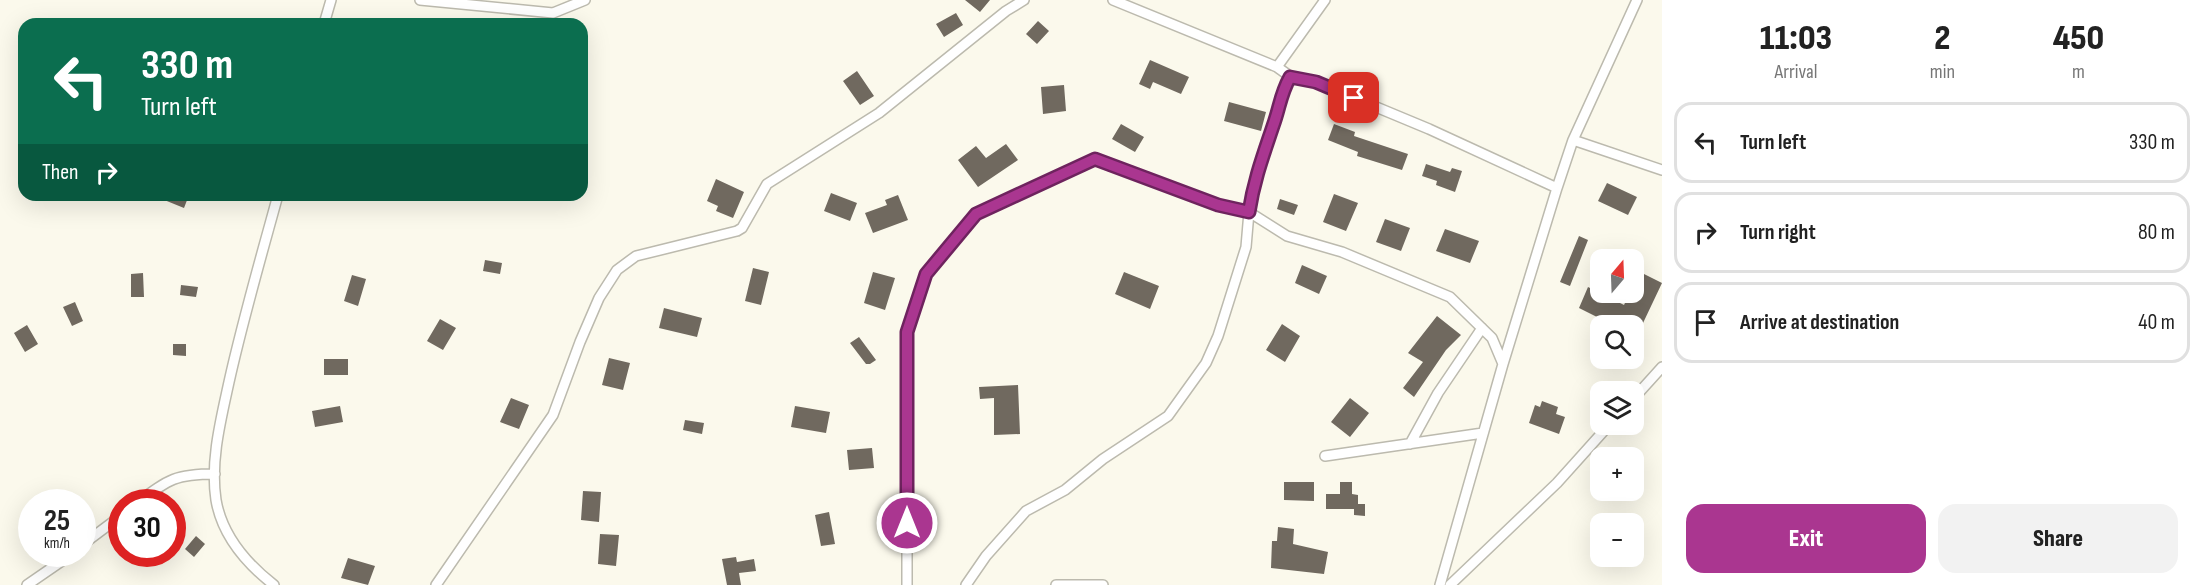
<!DOCTYPE html>
<meta charset="utf-8">
<style>
body{margin:0;font-family:"Sofia Sans Condensed",sans-serif;background:#f2f2f2;color:#222;height:100vh;display:flex;flex-direction:column;font-size:22px;white-space:nowrap}
*{box-sizing:border-box;margin:0}
p{font-size:20px;color:#767676}
.icon{flex:none;width:33px;height:33px;fill:none;stroke:currentColor;stroke-width:2;stroke-linecap:round;stroke-linejoin:round}
.map{position:relative;flex:1;overflow:hidden}
.side{display:flex;flex-direction:column;background:#fff;width:540px}
.side>*{flex:none}
.guide{position:absolute;left:18px;top:18px;width:570px;height:183px;border-radius:18px;box-shadow:0 6px 24px #0002;background:#0b6e4f;color:#fff;overflow:hidden}
.needle{width:39px;rotate:19deg}
.tools{position:absolute;left:1590px;top:249px;display:grid;gap:12px}
.tools a{display:grid;place-items:center;width:54px;height:54px;border-radius:12px;background:#fff;box-shadow:0 6px 24px #0002;font-size:30px}
.speed{position:absolute;left:18px;top:489px;display:flex;gap:12px;font-size:30px;font-weight:700;text-align:center}
.speed>*{display:grid;place-content:center;width:78px;height:78px;border-radius:50%;background:#fff;box-shadow:0 6px 24px #0002;line-height:1}
.speed small{font-size:15px;font-weight:400}
.speed .limit{border:9px solid #d22;background:#fff;color:#111}
.pin{position:absolute;display:grid;place-items:center;width:51px;height:51px;color:#fff;margin:-26px;border-radius:12px;box-shadow:0 3px 9px #0006}
.me{position:absolute;width:66px;margin:-33px;rotate:0deg;stroke-linejoin:round;filter:drop-shadow(0 0 4px #0008)}
.turn{display:flex;align-items:center;gap:21px;height:126px;padding:0 24px;font-size:27px}
.turn .icon{width:78px;height:78px;stroke-width:2.5}
.turn b{display:block;font-size:42px;line-height:51px}
.then{display:flex;align-items:center;height:57px;padding:0 24px;background:#0003;gap:12px;font-size:22px}
.eta{display:flex;justify-content:space-evenly;align-items:center;height:102px;text-align:center}
.eta b{font-size:36px;font-weight:800;line-height:42px}
.action{display:flex;gap:12px;margin-top:auto;padding:12px 24px}
.action a{flex:1;height:69px;border-radius:18px;background:#aa3690;color:#fff;font-size:24px;font-weight:800;line-height:69px;text-align:center}
.action a+a{background:#f2f2f2;color:#222}
ul{padding:0;list-style:none}
li{display:flex;align-items:center;gap:18px;height:81px;margin:0 12px 9px;padding:0 12px;border:3px solid #e0e0e0;border-radius:18px}
li div{flex:1}
li b{display:block;font-size:22px}
li em{font-style:normal}
main{display:flex;flex:1;min-height:0}
.map>svg:first-child{display:block}
</style>
<main>
<div class="map">
<svg width="1662" height="585" viewBox="0 0 1662 585">
<rect width="100%" height="100%" fill="#fbf9ec"/>
<path fill="#70695f" d="M965,0H990L980,12Z
M956,13L963,25L944,37L936,24Z
M1038,21L1049,31L1037,44L1026,34Z
M1150,60L1189,77L1181,94L1153,82L1150,89L1139,84Z
M857,71L874,96L860,105L843,81Z
M1064,85L1066,111L1043,114L1041,87Z
M1229,102L1266,112L1261,131L1224,121Z
M1121,124L1144,137L1135,152L1112,139Z
M1334,124L1355,132L1354,136L1408,154L1402,170L1357,156L1358,152L1328,140Z
M1006,144L1018,160L978,187L958,160L976,146L986,158Z
M1426,164L1450,172L1452,168L1462,171L1455,192L1436,185L1437,181L1422,176Z
M716,179L744,192L733,218L716,211L718,206L707,201Z
M1607,183L1637,197L1628,215L1598,201Z
M831,193L857,203L850,221L824,211Z
M1334,194L1358,203L1346,231L1323,222Z
M152,195H189L184,208Z
M898,195L908,220L873,233L865,213L887,205L885,200Z
M1280,199L1298,205L1294,215L1277,209Z
M1385,219L1410,228L1401,251L1376,242Z
M1445,229L1479,241L1470,263L1436,251Z
M1579,236L1588,240L1570,286L1560,282Z
M485,260L502,263L500,274L483,271Z
M1302,265L1327,276L1319,294L1295,283Z
M753,268L769,272L761,305L745,301Z
M873,272L895,278L885,310L864,303Z
M1124,272L1159,286L1150,309L1115,294Z
M1640,272L1662,283L1634,342V326H1615L1579,308L1588,287L1624,305L1630,292H1634V285Z
M143,273L144,297H131V274Z
M352,275L366,279L358,306L344,301Z
M181,285L198,287L196,297L180,295Z
M75,302L83,321L72,326L63,307Z
M664,308L702,318L697,337L659,328Z
M1437,316L1461,335L1446,350L1414,397L1403,388L1423,362L1408,353Z
M440,319L456,328L443,350L427,341Z
M1282,324L1300,336L1285,362L1266,350Z
M27,325L38,344L25,352L14,333Z
M859,337L876,360L870,364H866L850,343Z
M173,344H186V356L173,355Z
M609,358L630,363L623,390L602,385Z
M324,359H348V375H324Z
M1018,385L1020,434L994,435V398L980,399L979,387Z
M511,398L529,405L519,429L500,422Z
M1350,398L1369,413L1350,437L1331,422Z
M1542,401L1558,407L1556,414L1565,417L1559,434L1529,423L1535,405L1540,407Z
M340,406L343,422L315,427L312,411Z
M795,406L830,412L826,433L791,427Z
M685,420L704,423L702,434L683,430Z
M872,448L874,468L849,470L847,450Z
M1284,482H1314V501L1284,500Z
M1340,482H1352V494L1358,495V504H1365V516L1354,515V509H1326V494H1340Z
M583,491L601,492L599,522L581,520Z
M829,512L835,544L821,546L815,515Z
M1278,527L1294,529L1293,544L1328,552L1324,574L1271,568L1272,541H1277Z
M600,534L619,535L616,566L598,564Z
M196,536L205,544L194,557L185,549Z
M736,557L737,562L754,559L756,571L739,573L741,585H727L722,559Z
M348,558L375,566L368,585L341,578Z"/>
<g fill="none" stroke-linecap="round" stroke-linejoin="round">
<defs>
<path id="street" d="M420,0L553,13L585,0
M1113,0L1277,67L1291,77L1316,82L1429,129L1557,188
M324,24L331,0
M1277,67L1325,0
M1573,140L1662,170
M1634,398L1662,367
M1410,444L1438,393L1482,328
M1325,456L1483,433
M138,502C169,479 176,474 215,474
M82,545L122,515
M27,585L72,554
M274,585C247,564 222,535 216,500C210,461 221,419 229,382C243,319 261,257 278,195
M436,585L553,415L580,342L599,298L617,270L636,256L737,231L742,228L767,184L879,113L1006,11L1024,0
M907,585V332L926,274L976,214L1095,159L1219,205L1249,212C1254,180 1263,156 1273,126C1280,108 1281,93 1291,77
M966,585L986,556L1026,511L1065,490L1103,459L1168,416L1206,363L1218,336L1246,247L1249,212L1287,236L1342,252L1450,297L1492,338L1503,364
M1056,585H1103
M1440,585L1503,364L1557,188L1573,140L1637,0
M1450,585L1557,483L1610,424"/>
</defs>
<use href="#street" stroke="#bcbaae" stroke-width="12"/>
<use href="#street" stroke="#fff" stroke-width="9"/>
</g>
<g fill="none" stroke-linecap="round" stroke-linejoin="round">
<defs>
<path id="route" d="M907,523V332L926,274L976,214L1095,159L1218,205L1249,212C1254,180 1263,156 1273,126C1280,107 1280,95 1290,77L1316,82L1354,98"/>
</defs>
<use href="#route" stroke="#6e235e" stroke-width="15"/>
<use href="#route" stroke="#aa3690" stroke-width="10"/>
</g>
</svg>
<div class="tools">
<a><svg class="needle" viewBox="-14 -14 28 28"><path d="M0-13l5 13h-10z" fill="#e53935"/><path d="M0 13l5-13h-10z" fill="#767676"/></svg></a>
<a><svg class="icon" aria-label="search" viewBox="0 0 24 24"><circle cx="10" cy="10" r="6"/><path d="M15 15l6 6"/></svg></a>
<a><svg class="icon" aria-label="layers" viewBox="0 0 24 24"><path d="M12 4l9 5-9 5-9-5zM3 14l9 5 9-5"/></svg></a>
<a>+</a>
<a>−</a>
</div>
<div class="speed"><div>25<small>km/h</small></div><div class="limit">30</div></div>
<div class="pin" style="left:1354px;top:98px;background:#d93025"><svg class="icon" aria-label="arrive" viewBox="0 0 24 24"><path d="M6 21V4h12l-3 4 3 4H6"/></svg></div>
<svg class="me" style="left:907px;top:523px" viewBox="-20 -20 40 40"><circle r="17" fill="#aa3690" stroke="#fff" stroke-width="3"/><path d="M0-11L8 9 0 5-8 9z" fill="#fff"/></svg>
<div class="guide">
<div class="turn"><svg class="icon" aria-label="left" viewBox="0 0 24 24"><path d="M17 20v-9H6M10 6l-5 5 5 5"/></svg><div><b>330 m</b>Turn left</div></div>
<div class="then">Then<svg class="icon" aria-label="right" viewBox="0 0 24 24"><path d="M7 20v-9h11M14 6l5 5-5 5"/></svg></div>
</div>
</div>
<section class="side">
<div class="eta">
<div><b>11:03</b><p>Arrival</p></div>
<div><b>2</b><p>min</p></div>
<div><b>450</b><p>m</p></div>
</div>
<ul>
<li><svg class="icon" aria-label="left" viewBox="0 0 24 24"><path d="M17 20v-9H6M10 6l-5 5 5 5"/></svg><div><b>Turn left</b></div><em>330 m</em></li>
<li><svg class="icon" aria-label="right" viewBox="0 0 24 24"><path d="M7 20v-9h11M14 6l5 5-5 5"/></svg><div><b>Turn right</b></div><em>80 m</em></li>
<li><svg class="icon" aria-label="arrive" viewBox="0 0 24 24"><path d="M6 21V4h12l-3 4 3 4H6"/></svg><div><b>Arrive at destination</b></div><em>40 m</em></li>
</ul>
<div class="action"><a>Exit</a><a>Share</a></div>
</section>
</main>
